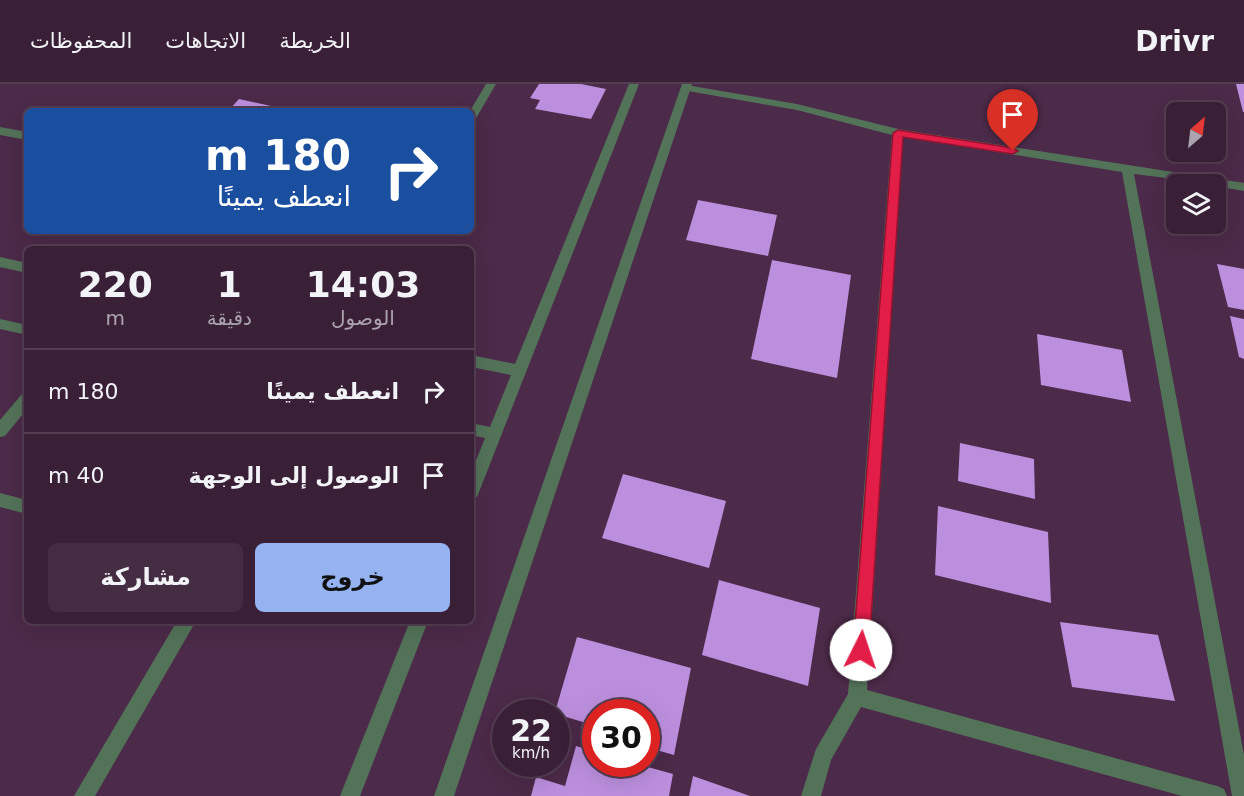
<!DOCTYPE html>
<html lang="ar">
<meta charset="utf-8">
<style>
body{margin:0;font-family:"DejaVu Sans","Noto Sans Arabic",sans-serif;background:#442d42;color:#f1f3f6;direction:rtl;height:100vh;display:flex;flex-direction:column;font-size:22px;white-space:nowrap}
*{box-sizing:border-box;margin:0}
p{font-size:20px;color:#aba3ad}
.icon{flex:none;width:33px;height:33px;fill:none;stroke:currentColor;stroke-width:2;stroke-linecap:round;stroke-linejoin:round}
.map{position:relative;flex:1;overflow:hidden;direction:ltr}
.drawer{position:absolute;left:24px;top:162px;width:450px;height:378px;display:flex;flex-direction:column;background:#392037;border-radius:9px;box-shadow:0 6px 24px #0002,0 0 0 2px #533e52;direction:rtl}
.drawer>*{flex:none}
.banner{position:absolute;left:24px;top:24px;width:450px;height:126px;border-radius:9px;box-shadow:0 6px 24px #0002,0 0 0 2px #533e52;direction:rtl;background:#1a4fa0;color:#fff;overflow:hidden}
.needle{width:39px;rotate:28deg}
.tools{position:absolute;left:1166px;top:18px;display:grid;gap:12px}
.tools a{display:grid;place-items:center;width:60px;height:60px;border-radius:9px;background:#392037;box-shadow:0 6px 24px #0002,0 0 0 2px #533e52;font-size:30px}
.speed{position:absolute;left:492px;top:615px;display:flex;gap:12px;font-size:30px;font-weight:700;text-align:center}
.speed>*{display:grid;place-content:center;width:78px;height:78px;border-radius:50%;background:#392037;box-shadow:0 6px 24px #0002,0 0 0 2px #533e52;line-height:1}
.speed small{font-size:15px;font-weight:400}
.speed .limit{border:9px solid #d22;background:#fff;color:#111}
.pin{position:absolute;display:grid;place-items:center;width:51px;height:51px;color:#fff;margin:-62px -26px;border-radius:50% 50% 50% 0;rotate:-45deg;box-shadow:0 0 6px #0007}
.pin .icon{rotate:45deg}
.me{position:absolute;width:66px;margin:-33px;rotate:4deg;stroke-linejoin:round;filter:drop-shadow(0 0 4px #0008)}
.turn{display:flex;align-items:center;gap:21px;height:126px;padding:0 24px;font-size:27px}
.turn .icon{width:78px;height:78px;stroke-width:2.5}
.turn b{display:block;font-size:42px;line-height:51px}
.eta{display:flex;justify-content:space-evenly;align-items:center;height:102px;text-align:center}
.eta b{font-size:36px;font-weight:800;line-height:42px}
.action{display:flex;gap:12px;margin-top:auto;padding:12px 24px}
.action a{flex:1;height:69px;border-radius:9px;background:#95b2f1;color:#111;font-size:24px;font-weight:800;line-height:69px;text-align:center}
.action a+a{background:#442d42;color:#f1f3f6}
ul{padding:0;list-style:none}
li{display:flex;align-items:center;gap:18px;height:84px;padding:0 24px;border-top:2px solid #533e52}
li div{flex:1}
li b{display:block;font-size:22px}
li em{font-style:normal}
header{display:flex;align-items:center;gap:36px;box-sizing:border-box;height:84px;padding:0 30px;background:#392037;border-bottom:2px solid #533e52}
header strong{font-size:28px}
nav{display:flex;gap:33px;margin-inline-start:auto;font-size:21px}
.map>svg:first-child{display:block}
</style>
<header>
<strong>Drivr</strong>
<nav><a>الخريطة</a><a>الاتجاهات</a><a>المحفوظات</a></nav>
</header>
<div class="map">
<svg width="1244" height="712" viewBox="0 0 1244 712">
<rect width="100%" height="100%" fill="#4c2a49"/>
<path fill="#bc8fde" d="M539,0H581L606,5L591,35L535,25L540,16L530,14Z
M1236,0H1244V28H1243Z
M239,15L289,26V27H228Z
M698,116L777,131L768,172L686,156Z
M772,176L851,191L837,294L751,275Z
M1217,180L1244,185V226L1228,223Z
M1230,232L1244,235V275L1239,273Z
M1037,250L1122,266L1131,318L1041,301Z
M960,359L1034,375L1035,415L958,397Z
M623,390L726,417L709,484L602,454Z
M938,422L1048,448L1051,519L935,491Z
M719,496L820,524L808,602L702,571Z
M1060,538L1158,551L1175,617L1072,603Z
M577,553L691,584L674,671L646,663V628H596V649L581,645L583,638L556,630L555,628Z
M576,662L596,668V680H637L673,690L669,712H531L536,693L565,702Z
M693,692L750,712H689Z"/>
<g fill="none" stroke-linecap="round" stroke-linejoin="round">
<path fill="#537359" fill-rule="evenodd" d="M486,0H496L475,36L471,37L470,27Z
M686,1L797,20L898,45L1244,99V107L1215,102V100L1134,90L1244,671V712H1232L1122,88L903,53L867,606L1217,702L1224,705L1227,712H1182L861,623L831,676L821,712H801L816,665L848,610L892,51L797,26L682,6V2Z
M0,43L27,48V56L0,51Z
M27,308V325L5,352L0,353V336L22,310Z
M0,409L27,416V430L0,423Z
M177,537H196L95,712H74Z"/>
<path fill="#537359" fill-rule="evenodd" d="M629,0H639L479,408L477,413L471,415V389L485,354L471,351V339L490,343L511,291L471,283V271L515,280Z
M682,0H692L454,712H434Z
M0,173L27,179V189L0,183Z
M0,235L27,241V251L0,245Z
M410,537H428L360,712H340Z"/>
</g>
<path fill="#e11d48" stroke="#92132f" stroke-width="1.5" d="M898,46L1013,64L1018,67L1013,70L903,53L869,566L867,571L861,574L855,571L853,566L893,49Z"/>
</svg>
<div class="tools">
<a><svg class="needle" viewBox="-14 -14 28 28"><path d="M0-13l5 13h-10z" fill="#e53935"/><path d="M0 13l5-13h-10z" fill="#aba3ad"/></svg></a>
<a><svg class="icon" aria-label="layers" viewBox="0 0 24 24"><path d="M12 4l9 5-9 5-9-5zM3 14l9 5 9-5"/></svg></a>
</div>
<div class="speed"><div>22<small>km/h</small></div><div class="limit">30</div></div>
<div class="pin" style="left:1013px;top:67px;background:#d93025"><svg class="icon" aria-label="arrive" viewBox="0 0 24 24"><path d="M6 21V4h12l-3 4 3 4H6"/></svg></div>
<svg class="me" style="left:861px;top:566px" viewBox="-20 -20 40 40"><circle r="19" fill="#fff"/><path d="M0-13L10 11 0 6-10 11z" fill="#e11d48"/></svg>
<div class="banner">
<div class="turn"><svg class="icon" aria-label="right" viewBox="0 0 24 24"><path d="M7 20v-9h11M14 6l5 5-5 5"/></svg><div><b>180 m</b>انعطف يمينًا</div></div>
</div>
<section class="drawer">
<div class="eta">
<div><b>14:03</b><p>الوصول</p></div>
<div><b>1</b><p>دقيقة</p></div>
<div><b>220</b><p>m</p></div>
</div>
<ul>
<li><svg class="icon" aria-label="right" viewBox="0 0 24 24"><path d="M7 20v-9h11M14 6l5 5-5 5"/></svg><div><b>انعطف يمينًا</b></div><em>180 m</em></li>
<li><svg class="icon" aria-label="arrive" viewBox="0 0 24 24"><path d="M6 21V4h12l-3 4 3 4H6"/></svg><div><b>الوصول إلى الوجهة</b></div><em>40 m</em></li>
</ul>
<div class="action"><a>خروج</a><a>مشاركة</a></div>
</section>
</div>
